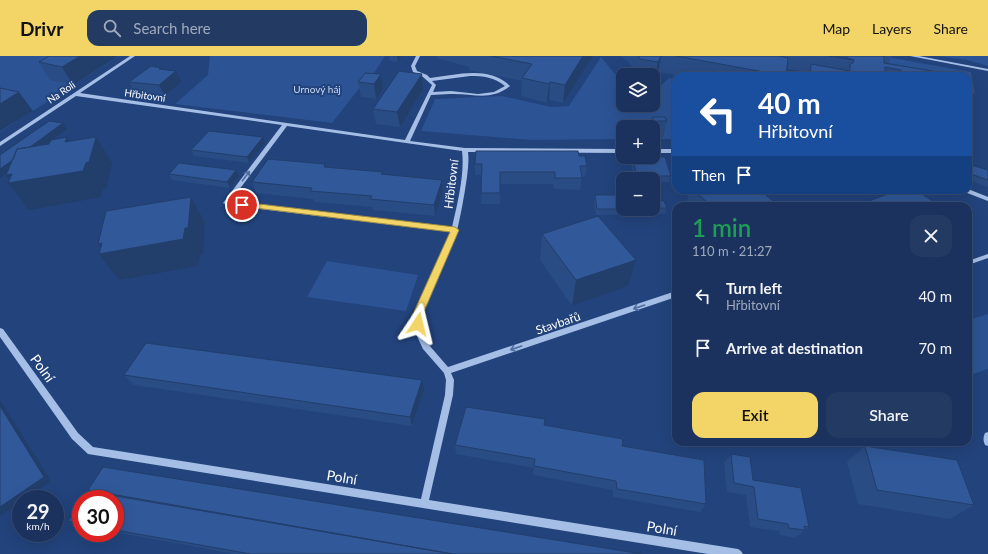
<!DOCTYPE html>
<meta charset="utf-8">
<style>
body{margin:0;font-family:Lato,sans-serif;background:#233a63;color:#f1f3f6;height:100vh;display:flex;flex-direction:column;font-size:15px;white-space:nowrap}
*{box-sizing:border-box;margin:0}
p{font-size:13px;color:#9faabc}
.icon{flex:none;width:22px;height:22px;fill:none;stroke:currentColor;stroke-width:2;stroke-linecap:round;stroke-linejoin:round}
.map{position:relative;flex:1;overflow:hidden}
.drawer{position:absolute;left:672px;top:146px;width:300px;height:244px;display:flex;flex-direction:column;background:#1a325d;border-radius:12px;box-shadow:0 4px 16px #0002,0 0 0 1px #384d72}
.drawer>*{flex:none}
.guide{position:absolute;left:672px;top:16px;width:300px;height:122px;border-radius:12px;box-shadow:0 4px 16px #0002,0 0 0 1px #384d72;background:#1a4fa0;color:#fff;overflow:hidden}
.controls{position:absolute;left:616px;top:12px;display:grid;gap:8px}
.controls a{display:grid;place-items:center;width:44px;height:44px;border-radius:8px;background:#1a325d;box-shadow:0 4px 16px #0002,0 0 0 1px #384d72;font-size:20px}
.speed{position:absolute;left:12px;top:434px;display:flex;gap:8px;font-size:20px;font-weight:700;text-align:center}
.speed>*{display:grid;place-content:center;width:52px;height:52px;border-radius:50%;background:#1a325d;box-shadow:0 4px 16px #0002,0 0 0 1px #384d72;line-height:1}
.speed small{font-size:10px;font-weight:400}
.speed .limit{border:6px solid #d22;background:#fff;color:#111}
.pin{position:absolute;display:grid;place-items:center;width:34px;height:34px;color:#fff;margin:-17px;border:2px solid #fff;border-radius:50%;box-shadow:0 1px 4px #0007}
.me{position:absolute;width:44px;margin:-22px;rotate:10deg;stroke-linejoin:round;filter:drop-shadow(0 0 3px #0008)}
.turn{display:flex;align-items:center;gap:14px;height:84px;padding:0 20px;font-size:18px}
.turn .icon{width:52px;height:52px;stroke-width:2.5}
.turn b{display:block;font-size:28px;line-height:34px}
.then{display:flex;align-items:center;height:38px;padding:0 20px;background:#0003;gap:8px;font-size:15px}
.round{display:grid;place-items:center;flex:none;width:42px;height:42px;border-radius:12px;background:#233a63}
.summary{display:flex;align-items:center;justify-content:space-between;height:68px;padding:0 20px}
h1{font-size:24px;font-weight:600;line-height:30px;color:#1e9e55}
.button{display:flex;gap:8px;margin-top:auto;padding:8px 20px}
.button a{flex:1;height:46px;border-radius:12px;background:#f2d467;color:#111;font-size:16px;font-weight:600;line-height:46px;text-align:center}
.button a+a{background:#233a63;color:#f1f3f6}
ul{padding:0;list-style:none}
li{display:flex;align-items:center;gap:12px;height:52px;padding:0 20px}
li div{flex:1}
li b{display:block;font-size:15px}
li em{font-style:normal}
header{display:flex;align-items:center;gap:24px;box-sizing:border-box;height:56px;padding:0 20px;background:#f2d467;color:#111}
header strong{font-size:19px}
nav{display:flex;gap:22px;margin-inline-start:auto;font-size:14px}
.search{width:280px;height:36px;background:#233a63;display:flex;align-items:center;gap:10px;box-sizing:border-box;padding:0 14px;border-radius:12px;color:#9faabc;font-size:15px}
.map>svg:first-child{display:block}
</style>
<header>
<strong>Drivr</strong>
<div class="search"><svg class="icon" aria-label="search" viewBox="0 0 24 24"><circle cx="10" cy="10" r="6"/><path d="M15 15l6 6"/></svg>Search here</div>
<nav><a>Map</a><a>Layers</a><a>Share</a></nav>
</header>
<div class="map">
<svg width="988" height="498" viewBox="0 0 988 498">
<rect width="100%" height="100%" fill="#22437c"/>
<path fill="#2c5394" d="M0,0H119L0,76Z
M210,0H385L369,25H365L332,67L175,48L208,19Z
M938,0H988V10L967,4Z
M601,1L623,28V49H653V37L669,22L676,24V83H653V71H623V83L532,84L421,75L435,43L502,40L551,51L569,50Z
M887,1L971,16L975,38L968,36V20H886Z
M327,205L418,219L406,255L307,241Z
M988,258V313L970,319L968,317V264Z"/>
<g fill="none" stroke-linecap="round" stroke-linejoin="round">
<path fill="#a5bee6" fill-rule="evenodd" d="M130,0H135L80,37L405,84L432,29L423,21L413,16L411,10L416,0H420L415,10L417,15L427,19L430,22C456,19 489,9 510,30C490,46 473,37 450,38C444,38 438,39 431,39L410,85L465,92L623,93V97L468,96C469,104 468,112 467,121C464,142 460,163 455,183L421,260L423,276L429,289L448,311L676,235V241L451,317L454,324L453,339L429,444L738,493L741,495L743,498H708L88,398L72,383L0,281V272L3,273L78,377L93,391L421,443L445,339L446,324L444,317L423,293L415,276L413,260L449,183L451,176L226,149L223,147L282,69L76,40L0,90V86ZM470,20C484,20 494,21 505,30L494,36L478,38L451,35L433,36L436,29L432,25ZM287,70L462,95C465,118 457,149 452,171L230,146Z
M910,0H919L988,13V15Z
M653,93H676V97H653Z
M968,133L988,141V145L962,135L961,134Z
M988,198V202L968,209V205Z
M988,376V390L985,389C983,385 983,381 985,377Z"/>
</g>
<path fill="#2a4c84" d="M118,0L73,29L50,24L39,6Z
M389,0H401V1L398,6L390,5Z
M436,0H593L563,47L549,44L547,47L521,40L522,25L469,14V11L437,2Z
M621,0H892L888,7L951,20H805L807,16L787,13L786,20H681L658,16L654,25H653V19H635L631,9Z
M161,12L162,14L181,26L165,40L135,37L129,26Z
M381,18L383,33L376,43L361,41L358,26Z
M422,18L423,33L400,71L376,68L373,53Z
M652,61L667,65L663,81H653V71H649Z
M265,87L249,107L194,100L191,94Z
M579,100L587,110L585,121H582L580,134L554,133L553,128H500V148H481L482,119H475V108Z
M631,101H653L671,120L669,126H653V123H635L630,106Z
M968,108L988,114V131L968,124Z
M326,111L383,119L442,124L443,135L435,160L373,154L372,151L314,146L313,143L256,137L252,126Z
M236,114L239,120L230,132L172,124L169,118Z
M690,134H760L779,150H685Z
M595,139H623V153H653V147H656L657,145L667,152L665,158L596,159L594,145Z
M866,146L940,150H863Z
M542,178L636,204L628,230L572,250L540,204Z
M124,319L424,334L412,370L134,329Z
M544,369L622,390L706,448L700,456L613,441V434L533,419L534,412L456,398L455,389Z
M865,390L974,449L950,463L858,448L847,406Z
M731,398L753,424L809,471L795,482L780,479L779,475L750,471L746,439L727,436L724,407Z
M88,434L642,498H235L115,476V443L89,435Z
M81,445V470L75,469L68,465Z"/>
<path fill="#223e6b" d="M80,0H118L73,29L62,11Z
M397,0H401V1L398,6Z
M583,0H593L563,47L565,29Z
M661,0L658,16L654,25L658,6Z
M176,15L181,26L165,40L159,29Z
M381,18L383,33L376,43L374,28Z
M422,18L423,33L400,71L397,56Z
M550,26L549,44L547,47L549,28Z
M19,36L33,55L0,75V48Z
M63,67L67,73L0,122V113Z
M67,81L84,107L65,86Z
M96,81L112,107L107,132L103,133L101,141L29,154L8,127H12L6,119L86,107Z
M263,81L265,87L249,107L247,101Z
M236,114L239,120L230,132L227,126Z
M442,124L443,135L435,160L434,149Z
M191,141L205,167L203,198L200,199L198,210L119,224L99,198L105,197L98,188L185,172Z
M636,204L628,230L572,250L576,224Z
M422,324L424,334L412,370L410,361Z
M0,344L51,425L25,443H21V446L0,460Z"/>
<path fill="#315899" stroke="#223e6b" d="M49,0H80L62,11L39,6Z
M491,0H583L565,29L550,26L549,28L522,22L532,8Z
M638,0H661L658,6L640,3Z
M676,0H779L788,2L786,20Z
M829,0H836L854,4Z
M846,0H884V7L950,18L951,20H902L901,14L885,11V20H810L811,8L850,15V8L853,7L854,4L847,2Z
M151,10L161,12L159,13L176,15L159,29L129,26Z
M399,15L422,18L397,56L373,53Z
M365,17L381,18L374,28L358,26Z
M0,32L19,36L0,48Z
M652,61H665L667,65H654Z
M49,65L63,67L30,91L17,93L13,104L0,113V99Z
M209,75L263,81L247,101L191,94Z
M67,81L65,86L96,81L89,106L86,107L83,115L8,127L12,118L6,119L17,93L49,88L51,84Z
M476,95H578L579,100H585L587,110H580L582,122H555V116H500V137H481L482,108H475Z
M632,101H665L671,120H648V123H638Z
M268,103L325,108L324,111L383,116L381,118L442,124L434,149L370,143L372,140L310,135L312,132L252,126Z
M179,107L236,114L227,126L169,118Z
M968,108L988,114V124L968,117Z
M694,134H760L779,150H711Z
M899,134H916L940,150H872L866,146Z
M595,139H623V153H597Z
M191,141L188,172H185L183,183L99,198L102,187L98,188L106,155Z
M657,145H664L667,152H653V147H658Z
M598,160L636,204L576,224L542,178Z
M146,287L422,324L410,361L124,319Z
M0,350L44,421L0,451Z
M466,351L545,363L544,369L623,383L622,390L704,404L706,448L617,433L616,425L534,410L535,403L455,389Z
M865,390L957,404L974,449L877,434Z
M731,398L750,401L753,424L801,432L809,471L804,470L805,474L789,472L788,468L758,463L754,431L734,427Z
M103,411L642,498H453L88,434Z
M87,435L452,498H251L115,474V443H82Z
M81,445V467L68,465Z"/>
<defs><path id="oneway-shaft" d="M-6 0H5M1.5-3L5.5 0L1.5 3" fill="none" stroke-width="1.6" stroke-linecap="round" stroke-linejoin="round"/></defs>
<g stroke="#506ea1">
<use href="#oneway-shaft" transform="translate(246 120) rotate(-53)"/>
<use href="#oneway-shaft" transform="translate(639 251) rotate(161)"/>
<use href="#oneway-shaft" transform="translate(516 292) rotate(161)"/>
</g>
<path fill="#f2d467" stroke="#9d8a43" d="M242,146L455,171L459,174L422,260L423,268L418,272L414,268L412,260L450,176L239,150L238,149Z"/>
<g text-anchor="middle" dominant-baseline="central" stroke-width="4" stroke-linejoin="round" paint-order="stroke">
<g font-size="10" fill="#c8d9f5" stroke="#22437c">
<text x="317" y="33">Urnový háj</text>
</g>
<g font-size="10" fill="#fff" stroke="#22437c">
<text transform="translate(61 36) rotate(-34)">Na Roli</text>
<text transform="translate(145 39) rotate(8)">Hřbitovní</text>
</g>
<g font-size="12" fill="#fff" stroke="#22437c">
<text transform="translate(451 128) rotate(-83)">Hřbitovní</text>
<text transform="translate(558 267) rotate(-19)">Stavbařů</text>
</g>
<g font-size="14" fill="#fff" stroke="#22437c">
<text transform="translate(43 312) rotate(54)">Polní</text>
<text transform="translate(342 421) rotate(9)">Polní</text>
<text transform="translate(662 472) rotate(9)">Polní</text>
</g>
</g>
</svg>
<div class="controls">
<a><svg class="icon" aria-label="layers" viewBox="0 0 24 24"><path d="M12 4l9 5-9 5-9-5zM3 14l9 5 9-5"/></svg></a>
<a>+</a>
<a>−</a>
</div>
<div class="speed"><div>29<small>km/h</small></div><div class="limit">30</div></div>
<div class="pin" style="left:242px;top:149px;background:#d93025"><svg class="icon" aria-label="arrive" viewBox="0 0 24 24"><path d="M6 21V4h12l-3 4 3 4H6"/></svg></div>
<svg class="me" style="left:418px;top:268px" viewBox="-20 -20 40 40"><path d="M0-17L14 15 0 8-14 15z" fill="#f2d467" stroke="#fff" stroke-width="4"/></svg>
<div class="guide">
<div class="turn"><svg class="icon" aria-label="left" viewBox="0 0 24 24"><path d="M17 20v-9H6M10 6l-5 5 5 5"/></svg><div><b>40 m</b>Hřbitovní</div></div>
<div class="then">Then<svg class="icon" aria-label="arrive" viewBox="0 0 24 24"><path d="M6 21V4h12l-3 4 3 4H6"/></svg></div>
</div>
<section class="drawer">
<div class="summary"><div><h1>1 min</h1><p>110 m · 21:27</p></div><a class="round"><svg class="icon" aria-label="close" viewBox="0 0 24 24"><path d="M6 6l12 12M18 6L6 18"/></svg></a></div>
<ul>
<li><svg class="icon" aria-label="left" viewBox="0 0 24 24"><path d="M17 20v-9H6M10 6l-5 5 5 5"/></svg><div><b>Turn left</b><p>Hřbitovní</p></div><em>40 m</em></li>
<li><svg class="icon" aria-label="arrive" viewBox="0 0 24 24"><path d="M6 21V4h12l-3 4 3 4H6"/></svg><div><b>Arrive at destination</b></div><em>70 m</em></li>
</ul>
<div class="button"><a>Exit</a><a>Share</a></div>
</section>
</div>
